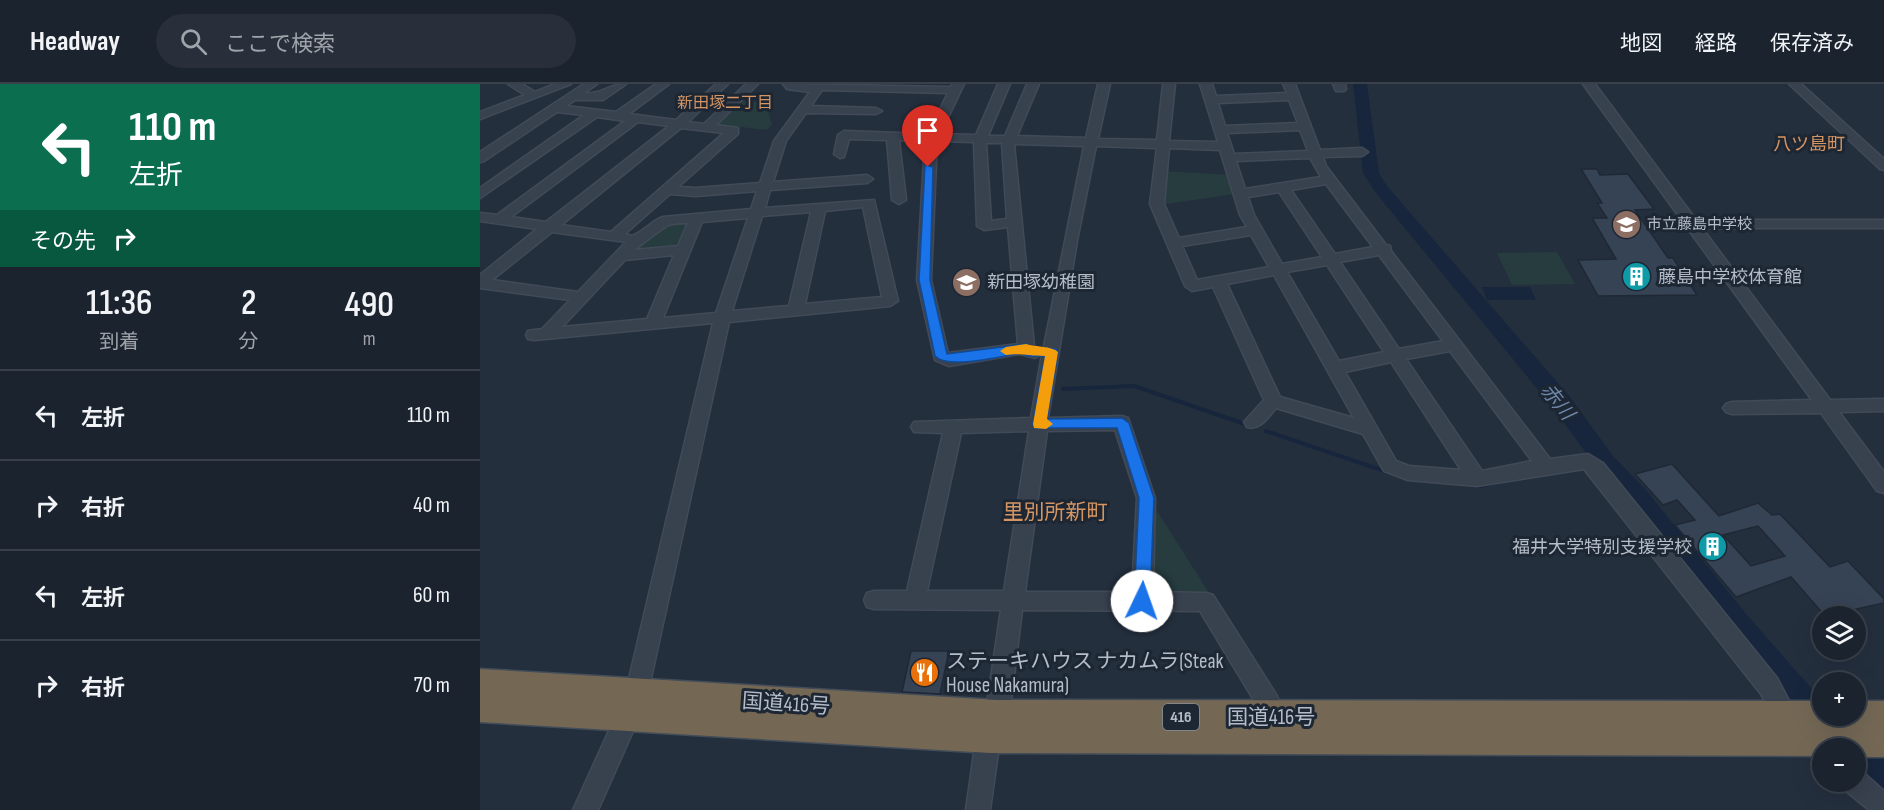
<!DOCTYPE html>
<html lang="ja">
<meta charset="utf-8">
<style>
body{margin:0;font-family:"Sofia Sans Condensed","Noto Sans JP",sans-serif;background:#282f3a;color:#f1f3f6;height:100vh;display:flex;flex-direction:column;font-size:22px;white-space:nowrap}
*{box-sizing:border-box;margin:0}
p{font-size:20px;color:#a0a4aa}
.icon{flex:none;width:33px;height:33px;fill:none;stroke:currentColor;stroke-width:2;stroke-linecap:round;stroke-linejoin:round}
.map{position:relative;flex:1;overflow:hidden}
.panel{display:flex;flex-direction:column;background:#1b232e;width:480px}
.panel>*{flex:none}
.banner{background:#0b6e4f;color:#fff;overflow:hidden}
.tools{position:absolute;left:1332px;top:522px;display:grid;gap:12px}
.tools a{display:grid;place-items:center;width:54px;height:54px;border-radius:50%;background:#1b232e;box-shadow:0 6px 24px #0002,0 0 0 2px #39404a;font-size:30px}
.pin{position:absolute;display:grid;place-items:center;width:51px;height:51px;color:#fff;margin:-62px -26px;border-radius:50% 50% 50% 0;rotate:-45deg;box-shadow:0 0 6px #0007}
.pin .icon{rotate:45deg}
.me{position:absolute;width:66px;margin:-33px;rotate:3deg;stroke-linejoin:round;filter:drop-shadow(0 0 4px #0008)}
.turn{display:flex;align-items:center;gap:21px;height:126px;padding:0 30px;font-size:27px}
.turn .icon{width:78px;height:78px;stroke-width:2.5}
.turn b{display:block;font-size:42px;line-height:51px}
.then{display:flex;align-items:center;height:57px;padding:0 30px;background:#0003;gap:12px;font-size:22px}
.eta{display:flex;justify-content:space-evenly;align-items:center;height:102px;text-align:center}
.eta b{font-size:36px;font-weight:600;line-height:42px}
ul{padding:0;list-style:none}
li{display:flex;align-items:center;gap:18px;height:90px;padding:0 30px;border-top:2px solid #39404a}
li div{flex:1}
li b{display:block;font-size:22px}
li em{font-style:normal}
header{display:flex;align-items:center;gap:36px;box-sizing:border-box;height:84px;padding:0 30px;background:#1b232e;border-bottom:2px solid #39404a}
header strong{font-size:28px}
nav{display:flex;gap:33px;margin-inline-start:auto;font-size:21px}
.search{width:420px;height:54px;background:#282f3a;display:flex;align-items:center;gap:15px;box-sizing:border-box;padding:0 21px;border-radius:33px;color:#a0a4aa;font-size:22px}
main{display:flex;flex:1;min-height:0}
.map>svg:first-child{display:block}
</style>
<header>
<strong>Headway</strong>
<div class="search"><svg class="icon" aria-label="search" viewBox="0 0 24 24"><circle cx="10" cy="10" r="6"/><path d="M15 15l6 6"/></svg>ここで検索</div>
<nav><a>地図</a><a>経路</a><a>保存済み</a></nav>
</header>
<main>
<section class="panel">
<div class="banner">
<div class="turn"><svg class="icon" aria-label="left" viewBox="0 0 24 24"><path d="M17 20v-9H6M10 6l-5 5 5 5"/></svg><div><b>110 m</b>左折</div></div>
<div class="then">その先<svg class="icon" aria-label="right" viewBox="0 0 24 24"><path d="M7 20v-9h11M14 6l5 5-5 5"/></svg></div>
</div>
<div class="eta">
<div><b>11:36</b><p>到着</p></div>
<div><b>2</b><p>分</p></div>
<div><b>490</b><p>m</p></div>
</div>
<ul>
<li><svg class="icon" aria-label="left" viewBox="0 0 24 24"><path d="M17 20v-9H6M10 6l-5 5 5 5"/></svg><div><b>左折</b></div><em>110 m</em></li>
<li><svg class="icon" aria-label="right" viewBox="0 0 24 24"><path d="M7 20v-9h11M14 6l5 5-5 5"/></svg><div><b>右折</b></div><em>40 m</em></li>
<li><svg class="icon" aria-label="left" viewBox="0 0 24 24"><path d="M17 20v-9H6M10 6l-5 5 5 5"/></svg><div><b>左折</b></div><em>60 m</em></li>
<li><svg class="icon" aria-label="right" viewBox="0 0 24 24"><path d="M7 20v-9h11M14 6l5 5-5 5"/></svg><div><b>右折</b></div><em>70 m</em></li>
</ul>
</section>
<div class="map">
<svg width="1404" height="726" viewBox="0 0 1404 726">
<rect width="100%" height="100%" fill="#242f3e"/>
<path fill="#263c3f" d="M257,16L286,19L292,41L286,46L234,40Z
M680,87L752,91L755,110L679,121Z
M217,134L204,166L141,172L183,137Z
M1077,168L1095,200L1032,201L1017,169Z
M670,416L733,515L662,514Z"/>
<path fill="#17263c" d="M1002,203H1050L1056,216H1007Z"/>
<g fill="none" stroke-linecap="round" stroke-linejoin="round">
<path stroke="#17263c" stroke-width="4" d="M583,305L654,302L765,340
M786,347L919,392
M1122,378H1125
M979,400L1000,402L1025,397"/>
<path fill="#17263c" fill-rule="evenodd" d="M873,0H887L899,89L907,102L1090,313L1133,372L1166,406L1267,531L1332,605L1336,615L1332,625L1322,629L1312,625L1249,549L1150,420L1117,384L1074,325L895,108L883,89Z
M1392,670L1404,675V710C1391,705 1382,699 1377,685L1381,674Z"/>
</g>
<path fill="#364354" stroke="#1f2835" stroke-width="1.5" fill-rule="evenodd" d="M1101,85H1117L1120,91L1148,90L1174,125L1155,126L1188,174H1193L1217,211L1118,212L1098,176L1136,175L1112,134H1127L1117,119H1122Z
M1192,380L1239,432L1278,419L1292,431L1300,430L1350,483L1368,477L1404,515V519L1345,532L1311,493L1256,513L1195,441L1215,436L1197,416L1183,421L1155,390ZM1278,442L1305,472L1271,482L1243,451Z
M431,567H469L460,610L422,608Z"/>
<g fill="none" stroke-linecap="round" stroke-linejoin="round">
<defs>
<path id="minor" d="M28,0H42L55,8L75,0H91L0,35V28L45,11Z
M104,0H117L104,9C122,11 128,0 146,0L123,16H95L86,22L136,28L176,0H189L149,30L196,36L236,0H248L208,38L224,40L266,0H278L236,41L258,44V50L198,103L216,104L280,99L294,57L330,8L307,5L303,0L471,3L472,0H484L460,50L496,51L518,0H530L508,52H525L547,0H559L537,52L606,54L618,0H630L618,55L677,56L683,0H695L689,57L738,58L720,0H732L736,12L807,9L803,0H815L840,66L882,64L888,68L882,72L843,73L846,82L906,161L910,162L911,167L1070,375L1108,370L1123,379L1297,594L1318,634L1314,642L1306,645L1298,642L1281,610L1104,385L997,402L928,396L904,387L883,350L796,324C788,333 780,347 767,343L764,338L784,316L733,203L712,207L705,202L670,120L677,64L616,62L597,157L568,334L642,332L648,334L675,414L673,508L726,509L733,511L797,612C802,624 803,637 798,648L790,652L782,648L778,640V623L720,527L542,526L529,633L518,669L510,726H486L494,669L505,633L521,526L394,525L387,523L384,516L387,509L394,507H427L463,349L434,348L431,343L434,338L551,334L562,270L555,274L540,270L469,282L455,276L437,196L445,57L419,56L426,116L419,120L412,116L407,56L369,55L364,73L360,74L354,70L358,51L364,47L448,50L468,9L342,6L331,22L396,24L402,27L396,30L326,29L306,57L293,98L387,91L393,95L387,99L290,106L285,124L394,116L418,217L410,222L249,238L170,599L154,645L118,726H93L132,640L148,599L233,239L54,256L48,255L46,251L48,247L62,245L90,216L0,204V191L57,145L0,137V129L17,131L145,37L117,33L0,114V104L104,31L77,28L4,77L0,78V68ZM809,16L818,39L745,42L738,19ZM158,38L189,42L66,138L31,133ZM201,44L244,49L131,148L81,141ZM820,46L828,67L754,70L747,49ZM457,57L494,58L497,142L504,146L528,143L538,260L468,269L451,196ZM506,59H522L527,135L511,137ZM534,60L604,62L563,267L554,262ZM689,64L740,66L760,131L767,143L699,154L684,120ZM830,74L841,93L765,105L756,77ZM846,100L893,163L855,170L811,106ZM277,107L271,125L183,133C172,136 164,148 152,152L145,150L190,110L216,112ZM799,108L842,173L802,180L774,131L768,113ZM383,123L402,213L325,220L345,127ZM331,128L309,222L252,227L282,132ZM268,134L236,229L183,234L222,138ZM208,139L198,162L154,166C157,164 186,141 189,141C194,139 202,139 208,139ZM72,148L146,158L98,208L12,196ZM771,151L789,183L717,196L702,162ZM194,171L167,235L82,243L145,176ZM899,171L963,257L919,265L860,178ZM847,181L904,268L859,277L807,188ZM794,191L874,334L800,313L747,200ZM970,267L1052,377L1002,387L926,275ZM911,278L981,386L929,382L916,377L865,288ZM635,346L657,414L652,508H545L567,347ZM549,347L524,507H447L481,349Z
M853,0H865L866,5L864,7H856Z
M1103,0H1115L1216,136H1404V144H1222L1350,316L1404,315V327L1359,328L1404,388V409L1397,407L1341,329L1252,330L1246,328L1243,324L1246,320L1252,318L1332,316Z
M1309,0H1321L1404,75V86L1400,85Z
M1376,686L1384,689L1404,707V726H1389L1366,707L1363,698H1376Z"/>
<path id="highway" d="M0,585L517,616L1342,617V632H1376V617H1404V673H1376V664H1342V672L510,669L0,638Z"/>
</defs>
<use href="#minor" stroke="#414a57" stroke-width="3"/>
<use href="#highway" stroke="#434c59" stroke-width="3"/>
<use href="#minor" fill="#38414e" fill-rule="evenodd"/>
<use href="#highway" fill="#746855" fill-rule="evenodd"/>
</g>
<path fill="#1a73e8" stroke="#114b97" stroke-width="1.5" d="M445,81L453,83L450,196L467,270L546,260L552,264L576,265L578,268L567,335L642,334L649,339L674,414L670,517L668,522L662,524L656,522L654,517L659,414L637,344H554L553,340L565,272H547L542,269C522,272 468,286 455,272L439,196Z"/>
<path fill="#f59e0b" d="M546,260C555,263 572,262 578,268L567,335L573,340L566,345L554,344L553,340L565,272C550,272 540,269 526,271L520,267L526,263Z"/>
<defs>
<symbol id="school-disc" viewBox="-11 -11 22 22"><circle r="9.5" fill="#8d6e63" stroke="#1d2633"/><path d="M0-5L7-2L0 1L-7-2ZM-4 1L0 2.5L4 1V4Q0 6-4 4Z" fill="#fff"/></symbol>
<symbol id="building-disc" viewBox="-11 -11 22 22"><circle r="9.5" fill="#0f9aa8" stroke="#1d2633"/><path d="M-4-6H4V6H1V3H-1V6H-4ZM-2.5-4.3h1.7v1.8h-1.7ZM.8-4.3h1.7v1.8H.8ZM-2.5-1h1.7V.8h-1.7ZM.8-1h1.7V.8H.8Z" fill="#fff"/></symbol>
<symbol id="restaurant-disc" viewBox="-11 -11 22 22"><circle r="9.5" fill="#e8710a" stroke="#1d2633"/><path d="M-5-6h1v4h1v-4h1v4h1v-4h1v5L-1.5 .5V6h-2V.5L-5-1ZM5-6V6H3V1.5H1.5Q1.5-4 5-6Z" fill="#fff"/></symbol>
</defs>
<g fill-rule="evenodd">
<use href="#school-disc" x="1130" y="124" width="33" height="33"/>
<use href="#building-disc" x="1140" y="176" width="33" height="33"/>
<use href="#school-disc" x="470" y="182" width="33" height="33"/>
<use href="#building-disc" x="1216" y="446" width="33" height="33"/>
<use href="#restaurant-disc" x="428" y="572" width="33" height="33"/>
</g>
<g text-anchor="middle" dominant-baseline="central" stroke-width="6" stroke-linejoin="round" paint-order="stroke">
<g font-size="15" fill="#b4bcc9" stroke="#1d2633" text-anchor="start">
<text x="1167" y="140">市立藤島中学校</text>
</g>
<g font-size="16" fill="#d59563" stroke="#1d2633">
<text x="245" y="19">新田塚二丁目</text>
</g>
<rect fill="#1d2633" stroke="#878f9c" stroke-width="1.5" x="683" y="620" width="36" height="26" rx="4.5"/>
<g font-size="16" font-weight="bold" fill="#b4bcc9">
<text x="701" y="633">416</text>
</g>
<g font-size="18" fill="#d59563" stroke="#1d2633">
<text x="1329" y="60">八ツ島町</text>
</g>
<g font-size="18" fill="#b4bcc9" stroke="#1d2633" text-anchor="start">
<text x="1178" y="193">藤島中学校体育館</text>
<text x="507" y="198">新田塚幼稚園</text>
<text x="1212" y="463" text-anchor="end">福井大学特別支援学校</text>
</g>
<g font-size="20" font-style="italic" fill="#6d86a8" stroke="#1d2633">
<text transform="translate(1077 318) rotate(51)">赤川</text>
</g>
<g font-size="21" fill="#d59563" stroke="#1d2633">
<text x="575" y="428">里別所新町</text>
</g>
<g font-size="21" fill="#b4bcc9" stroke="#1d2633" text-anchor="start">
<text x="466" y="577">ステーキハウス ナカムラ(Steak<tspan x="466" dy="24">House Nakamura)</tspan></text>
</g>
<g font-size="21" fill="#b4bcc9" stroke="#1d2633">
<text transform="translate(306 620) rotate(4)">国道416号</text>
<text x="791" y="633">国道416号</text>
</g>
</g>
</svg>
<div class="tools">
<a><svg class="icon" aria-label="layers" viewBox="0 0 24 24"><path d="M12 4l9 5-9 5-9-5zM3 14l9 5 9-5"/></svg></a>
<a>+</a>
<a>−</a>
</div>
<div class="pin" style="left:448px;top:83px;background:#d93025"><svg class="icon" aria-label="arrive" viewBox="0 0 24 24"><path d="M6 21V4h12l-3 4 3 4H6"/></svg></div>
<svg class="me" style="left:662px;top:517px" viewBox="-20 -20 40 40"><circle r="19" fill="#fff"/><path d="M0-13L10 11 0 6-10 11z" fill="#1a73e8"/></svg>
</div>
</main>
